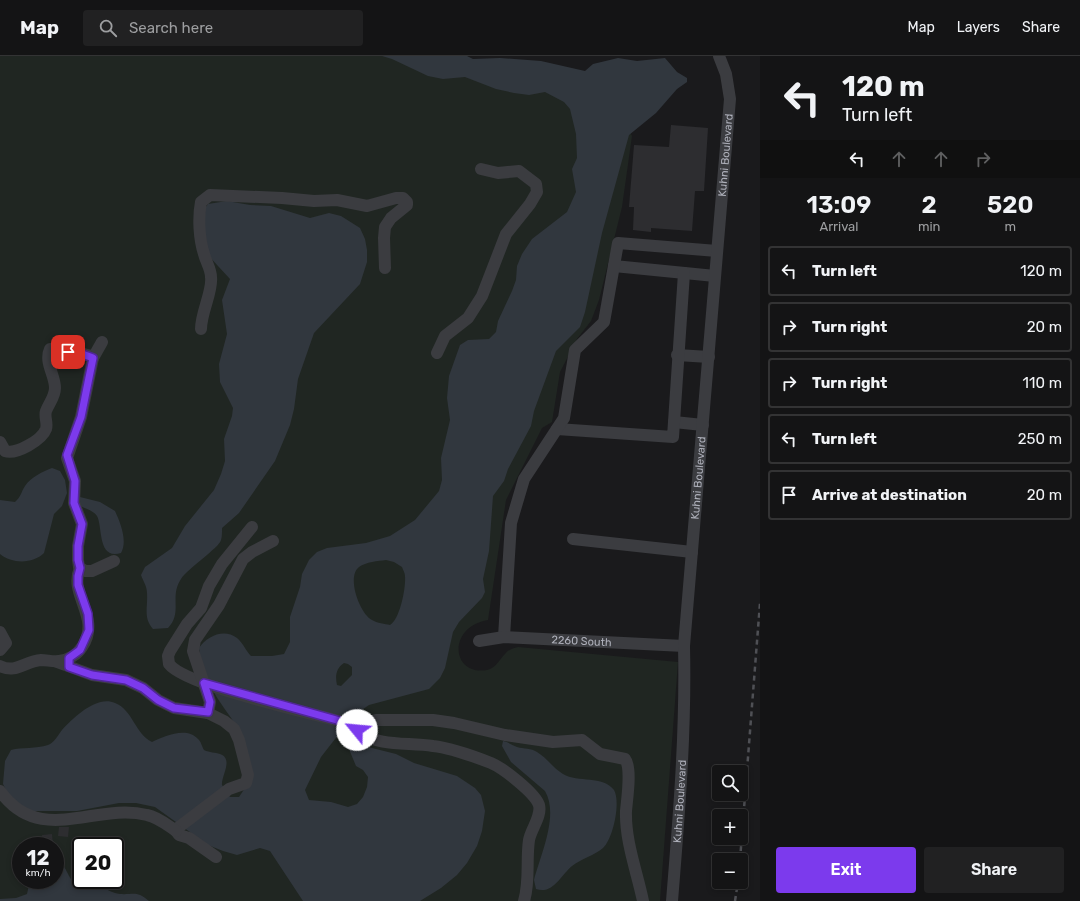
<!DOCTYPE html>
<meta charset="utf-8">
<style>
body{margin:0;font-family:Rubik,sans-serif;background:#212122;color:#f1f3f6;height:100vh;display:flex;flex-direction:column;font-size:15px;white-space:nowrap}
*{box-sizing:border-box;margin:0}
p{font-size:13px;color:#9d9ea0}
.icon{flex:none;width:22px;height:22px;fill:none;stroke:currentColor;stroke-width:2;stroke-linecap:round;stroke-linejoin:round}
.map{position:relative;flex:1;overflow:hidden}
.details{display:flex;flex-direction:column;background:#141415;width:320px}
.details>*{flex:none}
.guide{background:#141415;color:#f1f3f6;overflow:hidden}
.buttons{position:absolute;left:712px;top:709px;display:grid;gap:8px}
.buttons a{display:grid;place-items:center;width:36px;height:36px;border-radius:4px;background:#141415;box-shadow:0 2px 6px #0003,0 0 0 1px #333334;font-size:20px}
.speed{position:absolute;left:12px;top:781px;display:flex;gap:8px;font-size:20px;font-weight:700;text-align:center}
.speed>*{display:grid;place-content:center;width:52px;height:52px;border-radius:50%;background:#141415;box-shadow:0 2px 6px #0003,0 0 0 1px #333334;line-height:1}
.speed small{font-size:10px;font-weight:400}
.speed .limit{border:2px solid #111;border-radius:6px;background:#fff;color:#111}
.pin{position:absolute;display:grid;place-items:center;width:34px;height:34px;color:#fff;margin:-17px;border-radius:8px;box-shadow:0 2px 6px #0006}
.me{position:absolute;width:44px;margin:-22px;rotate:298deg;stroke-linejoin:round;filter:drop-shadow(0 0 3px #0008)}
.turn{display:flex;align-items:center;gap:14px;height:84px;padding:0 16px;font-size:18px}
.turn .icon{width:52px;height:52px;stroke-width:2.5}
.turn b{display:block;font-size:28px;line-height:34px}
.lanes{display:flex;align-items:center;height:38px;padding:0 16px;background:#0003;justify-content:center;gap:20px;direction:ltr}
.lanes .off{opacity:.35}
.eta{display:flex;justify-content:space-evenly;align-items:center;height:68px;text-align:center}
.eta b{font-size:24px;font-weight:600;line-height:28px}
.cta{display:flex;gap:8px;margin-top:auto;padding:8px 16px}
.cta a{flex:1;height:46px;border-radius:4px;background:#7c3aed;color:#fff;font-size:16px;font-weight:600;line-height:46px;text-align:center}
.cta a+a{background:#212122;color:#f1f3f6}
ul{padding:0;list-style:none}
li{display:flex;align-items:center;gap:12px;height:50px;margin:0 8px 6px;padding:0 8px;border:2px solid #333334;border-radius:4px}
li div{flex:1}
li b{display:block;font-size:15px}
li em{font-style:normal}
header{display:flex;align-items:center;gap:24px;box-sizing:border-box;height:56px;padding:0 20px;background:#141415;border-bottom:1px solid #333334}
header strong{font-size:19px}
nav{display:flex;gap:22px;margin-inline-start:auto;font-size:14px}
.search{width:280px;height:36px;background:#212122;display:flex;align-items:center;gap:10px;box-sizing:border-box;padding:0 14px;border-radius:4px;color:#9d9ea0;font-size:15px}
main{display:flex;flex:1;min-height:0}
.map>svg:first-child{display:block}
</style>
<header>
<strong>Map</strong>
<div class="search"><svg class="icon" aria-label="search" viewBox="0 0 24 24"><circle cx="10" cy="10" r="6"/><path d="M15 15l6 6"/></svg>Search here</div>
<nav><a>Map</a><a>Layers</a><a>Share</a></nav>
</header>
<main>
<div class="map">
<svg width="760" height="845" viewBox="0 0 760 845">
<rect width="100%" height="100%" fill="#1a1a1c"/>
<path fill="#202622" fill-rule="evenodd" d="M0,0H423L615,49L632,80L622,151L599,244L591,265L577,283L560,316L552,366L542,372L506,444L488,564C447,571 451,620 487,614C496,612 499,604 505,598C508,594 513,592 518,591L678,606L660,845H0ZM21,790H55V824H21ZM81,790H115V824H81Z"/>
<path fill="#31373e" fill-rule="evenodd" d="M382,0H467L473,3L500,2L541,5L585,15L593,8L618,2L637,5L665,2L677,16L687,22V26L677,33L656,57L629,79L602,177L585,256L580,271L556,295L534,355L531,370L508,413L504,425L493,440L489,495L483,523L485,536L482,542L459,566L453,576L445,612L440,622L429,633L369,649L353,660L321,701L305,734L309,744L331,746L348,751L357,748L363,741L367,731L368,721L363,714L356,710L346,686L349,682L357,681L368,691L396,698L414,707L457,720L475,732L481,739L485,755L482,775L477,790L467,807L457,819L441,832L420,845H303L270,795L260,792L237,799L223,795L208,789L155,751L136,747H119L77,755H30L9,740L3,728L5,705L11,694C22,691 36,693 48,689C54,687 58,679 62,674C74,661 97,639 115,647C133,654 135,678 152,686C164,680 187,670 198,683C201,685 202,691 204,694C210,697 215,696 220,698C234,703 221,720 222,729L230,741H239L249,726C248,713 248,698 244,686C239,671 230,661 222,649C210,632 201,612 199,592C207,580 224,572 237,582C243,587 246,595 251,600H272L284,598L290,586V561L300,531L302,518L309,504L317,496L327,492L366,487L390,480L415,464L439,435L442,424L441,402L450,364L447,342L449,320L460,289L468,284L489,283L496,276L498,265L512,235L516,224L517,210L522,198L532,183L567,156L576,136L572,113L577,102L576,78L570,53L564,46L545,36L529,39L514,37L496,33L465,21L443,23L428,20L392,3ZM386,504L394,506L402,511C403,514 405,517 405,520C406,532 400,563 390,569C385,568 377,567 372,564C360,558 346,521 359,511C366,506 378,505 386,504ZM344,607L348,608L352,611V619L341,630L337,629C335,620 336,612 344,607Z
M227,145L250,149L271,150L310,162L329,157L341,160L360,172L365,183L367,194V206L360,228L314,277L298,323L294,353L290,369L275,405L239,457L222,472C222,476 222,481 221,484C219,492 188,512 181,523C169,541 183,556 168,572L153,573C143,562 148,551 147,537C147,530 143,525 141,519L145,511L172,492L185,470L214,434L221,418L225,405L224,383L232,360L233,352L220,326L219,308L227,278L222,244L230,223L206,197L203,155L208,148Z
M52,412L60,415L65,424L67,437L62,450L54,458L44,497C33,508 12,508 0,498V444L15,446C21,441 21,436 25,430C31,421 42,416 52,412Z
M80,441L100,446L115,455C120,466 128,485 121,497C97,504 103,471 97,460C93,454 85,453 79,449Z
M503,685C508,686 512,689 517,691C524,693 531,692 537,696C547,702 553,712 563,718C578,727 603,719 614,734C621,746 613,783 603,792C595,799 581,803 572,810C561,819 553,839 536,833L534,824C541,798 559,759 545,735L511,706L502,690Z
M55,801C75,816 63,836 99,829C106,833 112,837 120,838C134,839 136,834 149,845H0V843L16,842L27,838L30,824H55Z"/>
<path fill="#2d2d30" d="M671,69L708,72L704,135H695L692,175L651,172V176L633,174L634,151H629L634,89L669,91Z
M59,771H69L68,781L58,780Z
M52,778L53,790H43L42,779Z"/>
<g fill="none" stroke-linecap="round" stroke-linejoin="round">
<g stroke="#3b3c40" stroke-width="12">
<path d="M614,210L715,220"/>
<path d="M201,273C201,256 213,235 211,221C211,213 206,206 204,198C199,183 198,161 201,146L210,139L282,142L314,145L337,144L367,150L396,142H403L407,146V149L391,162L385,171L384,182L385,212"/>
<path d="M437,297L445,280L468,262L482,240L506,178L530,148L537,136L536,128L519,115L498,117L481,113"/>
<path d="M677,299L709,301"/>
<path d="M93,302L81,361L67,402L75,425L74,447L82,468L78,490V504L79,511L85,515H92L114,505"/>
<path d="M674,366L703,369"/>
<path d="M557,373L673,381L684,217"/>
<path d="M0,386L5,395C16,399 42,384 46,373C48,367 44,361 46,355C49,347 55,341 55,332C55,319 44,306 50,293C64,298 80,293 93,302L102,286"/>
<path d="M252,471L222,508L209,530L201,552L187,568L170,595L168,600L169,608C186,631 323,659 357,670"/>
<path d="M573,483L692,496"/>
<path d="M0,576L6,587L0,594"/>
<path d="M504,581L511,467L524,423L564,362L575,294L604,266L618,187L717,195"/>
<path id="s1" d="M479,585L504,581L684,590"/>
<path d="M57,606L92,619L126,624L143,632L158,644L174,652L208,657L224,665L234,673L239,684L248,719L246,727L229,733L179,771L176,775L179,779L189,782L216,801"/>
<path d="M0,610C16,618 25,605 41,604C47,604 53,606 59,605C68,604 77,599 82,591C102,561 68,539 80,512"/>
<path d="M208,657L210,646L193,595L195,584L219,549L243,503L252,496L273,485"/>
<path d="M0,735C40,791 95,746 147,759C158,761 167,769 176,775"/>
<path d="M524,845C530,826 526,804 529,784C531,773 542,760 539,749C535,737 503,712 491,707C473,700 452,692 433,690C407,686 381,691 358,676V669L376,664H433L454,667L505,679L553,686L582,684L600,698L625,703C632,712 627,743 626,755C625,785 637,816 643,845"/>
<path id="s2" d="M672,845C679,760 686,675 684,590L730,43L726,18L719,0"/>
</g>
<path stroke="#4f5055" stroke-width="2.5" stroke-dasharray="5 4" stroke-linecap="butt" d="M740,804L760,547
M735,845L738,826"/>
</g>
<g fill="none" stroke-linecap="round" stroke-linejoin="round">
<defs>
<path id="route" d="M68,296H77L93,302L81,361L67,399L75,425L74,447L82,468L78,490V504L80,512L78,520V529L88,558L89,574L80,594L69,602V611L92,619L126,624L143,632L158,644L174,652L208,656L210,646L204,627L351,668L357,670V674"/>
</defs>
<use href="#route" stroke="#51269a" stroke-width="10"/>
<use href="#route" stroke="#7c3aed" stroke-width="7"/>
</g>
<g text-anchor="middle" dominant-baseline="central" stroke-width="4" stroke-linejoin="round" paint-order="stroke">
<g font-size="11" fill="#aeb0ba" stroke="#151517">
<text stroke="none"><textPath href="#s2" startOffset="748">Kuhni Boulevard</textPath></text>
<text stroke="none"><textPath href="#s2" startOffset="424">Kuhni Boulevard</textPath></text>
<text stroke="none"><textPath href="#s1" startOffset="103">2260 South</textPath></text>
<text stroke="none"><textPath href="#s2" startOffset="100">Kuhni Boulevard</textPath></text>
</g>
</g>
</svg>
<div class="buttons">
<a><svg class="icon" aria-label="search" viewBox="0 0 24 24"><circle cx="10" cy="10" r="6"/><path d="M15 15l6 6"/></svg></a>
<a>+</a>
<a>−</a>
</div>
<div class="speed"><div>12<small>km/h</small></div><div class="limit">20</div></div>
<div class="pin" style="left:68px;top:296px;background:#d93025"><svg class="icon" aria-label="arrive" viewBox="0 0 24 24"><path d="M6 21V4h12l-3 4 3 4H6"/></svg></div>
<svg class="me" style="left:357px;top:674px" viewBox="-20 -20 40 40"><circle r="19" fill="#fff"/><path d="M0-13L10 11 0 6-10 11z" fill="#7c3aed"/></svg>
</div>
<section class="details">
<div class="guide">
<div class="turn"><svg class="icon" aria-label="left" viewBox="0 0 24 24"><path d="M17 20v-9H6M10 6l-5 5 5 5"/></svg><div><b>120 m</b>Turn left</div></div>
<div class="lanes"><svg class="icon" aria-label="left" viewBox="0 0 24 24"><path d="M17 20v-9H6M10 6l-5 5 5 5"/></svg><svg class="icon off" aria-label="ahead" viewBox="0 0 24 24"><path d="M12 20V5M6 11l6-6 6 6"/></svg><svg class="icon off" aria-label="ahead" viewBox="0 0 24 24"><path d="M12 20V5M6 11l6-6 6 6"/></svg><svg class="icon off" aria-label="right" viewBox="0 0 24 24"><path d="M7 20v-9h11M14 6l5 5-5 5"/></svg></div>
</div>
<div class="eta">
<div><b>13:09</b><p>Arrival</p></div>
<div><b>2</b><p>min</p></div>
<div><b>520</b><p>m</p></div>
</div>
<ul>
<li><svg class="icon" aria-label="left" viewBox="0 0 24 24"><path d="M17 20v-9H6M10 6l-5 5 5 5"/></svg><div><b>Turn left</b></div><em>120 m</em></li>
<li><svg class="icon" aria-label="right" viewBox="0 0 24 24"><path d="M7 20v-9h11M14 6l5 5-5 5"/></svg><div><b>Turn right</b></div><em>20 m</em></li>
<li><svg class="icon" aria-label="right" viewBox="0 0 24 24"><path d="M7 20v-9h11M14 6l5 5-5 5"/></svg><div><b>Turn right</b></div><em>110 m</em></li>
<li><svg class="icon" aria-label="left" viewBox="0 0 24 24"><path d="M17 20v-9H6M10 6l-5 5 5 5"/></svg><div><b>Turn left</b></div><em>250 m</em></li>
<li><svg class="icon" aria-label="arrive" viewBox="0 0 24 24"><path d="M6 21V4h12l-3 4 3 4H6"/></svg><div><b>Arrive at destination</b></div><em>20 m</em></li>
</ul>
<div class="cta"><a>Exit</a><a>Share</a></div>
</section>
</main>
